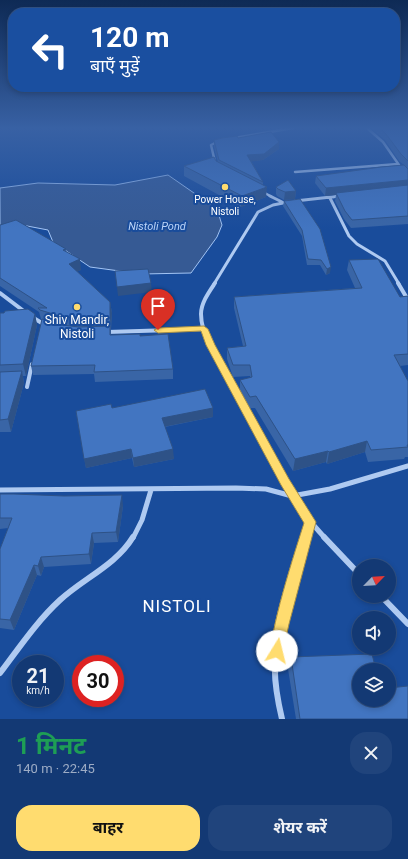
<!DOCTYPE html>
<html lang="hi">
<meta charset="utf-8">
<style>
body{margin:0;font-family:Roboto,"Noto Sans Devanagari",sans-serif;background:#20447c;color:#f1f3f6;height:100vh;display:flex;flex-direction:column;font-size:15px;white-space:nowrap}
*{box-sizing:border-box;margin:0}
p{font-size:13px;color:#9dacc5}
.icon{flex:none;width:22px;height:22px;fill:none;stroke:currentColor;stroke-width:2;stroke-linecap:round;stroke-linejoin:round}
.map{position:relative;height:719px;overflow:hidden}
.side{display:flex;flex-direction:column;background:#133974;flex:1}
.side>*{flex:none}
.top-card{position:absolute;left:8px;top:8px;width:392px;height:84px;border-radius:16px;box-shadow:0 2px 6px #0003,0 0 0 1px #325386;background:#1a4fa0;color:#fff;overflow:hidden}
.needle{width:26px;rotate:65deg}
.fabs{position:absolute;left:352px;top:559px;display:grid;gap:8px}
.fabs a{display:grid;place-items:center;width:44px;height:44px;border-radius:50%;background:#133974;box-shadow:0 2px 6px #0003,0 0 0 1px #325386;font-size:20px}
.speed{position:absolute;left:12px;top:655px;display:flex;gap:8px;font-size:20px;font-weight:700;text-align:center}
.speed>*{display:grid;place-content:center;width:52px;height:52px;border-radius:50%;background:#133974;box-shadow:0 2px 6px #0003,0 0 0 1px #325386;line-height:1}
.speed small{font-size:10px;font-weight:400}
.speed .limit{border:6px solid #d22;background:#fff;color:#111}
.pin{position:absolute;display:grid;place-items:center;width:34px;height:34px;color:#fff;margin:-41px -17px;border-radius:50% 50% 50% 0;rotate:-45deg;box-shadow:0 0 4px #0007}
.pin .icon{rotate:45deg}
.me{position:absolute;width:44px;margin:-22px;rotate:9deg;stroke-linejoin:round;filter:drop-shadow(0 0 3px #0008)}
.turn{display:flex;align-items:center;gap:14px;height:84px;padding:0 16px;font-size:18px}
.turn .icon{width:52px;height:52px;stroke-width:2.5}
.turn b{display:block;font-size:28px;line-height:34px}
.round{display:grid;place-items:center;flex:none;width:42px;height:42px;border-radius:16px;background:#20447c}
.summary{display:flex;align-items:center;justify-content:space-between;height:68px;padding:0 16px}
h1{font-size:24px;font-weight:700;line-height:30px;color:#1e9e55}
.primary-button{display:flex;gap:8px;margin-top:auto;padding:8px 16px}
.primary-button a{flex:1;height:46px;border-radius:16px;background:#ffdc6f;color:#111;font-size:16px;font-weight:700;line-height:46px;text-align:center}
.primary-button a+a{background:#20447c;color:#f1f3f6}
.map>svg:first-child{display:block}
</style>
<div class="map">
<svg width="408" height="719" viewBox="0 0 408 719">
<rect width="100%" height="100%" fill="#194c9b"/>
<path fill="#365a94" stroke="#a2c4f4" d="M168,175L217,209L222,225L217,237L191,273L142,274L90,267L53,242L48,230L22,225L0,233V188L38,183L115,185Z"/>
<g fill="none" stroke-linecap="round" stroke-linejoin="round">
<path stroke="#afcaf1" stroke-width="2.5" d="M367,128L383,142L399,165
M234,138L293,128
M215,162L211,145L219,141
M295,172L398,164
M263,192L272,197
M333,197L340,196"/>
<path stroke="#afcaf1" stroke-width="3" d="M270,196L282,202
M330,198L349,236L357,244L385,261L399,284
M295,201L340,196
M214,284L258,212L273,205L288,202"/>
<path stroke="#afcaf1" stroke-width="4" d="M215,283C209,292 201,303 201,314C201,340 225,373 237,395
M398,283L408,300
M0,293L25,312
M32,317L45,325
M107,332L204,329
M27,387L32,364"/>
<path stroke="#afcaf1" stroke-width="5" d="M237,394C263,443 286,497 325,538
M0,490L236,488L266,489L292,496L330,489L408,466
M133,538L142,520L151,490
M306,538L310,522"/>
<path stroke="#afcaf1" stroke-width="6" d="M324,537L359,574
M381,596L408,624
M0,673C19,648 37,621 60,600C84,578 116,565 133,537
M282,719C278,702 274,682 275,664C278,624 295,576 306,537"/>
</g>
<path fill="#3965a6" d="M371,128H406L408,130V224L351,228L344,219L335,201L336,195L325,196L315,183L316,176L404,165L399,161L385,140Z
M238,138L279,142V149L263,160L251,161L263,182V185L266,197L241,207L184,176V166L216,161L218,162L214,147V140Z
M276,187L296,191L295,199L284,200L277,196L276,194Z
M284,201L330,273L326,275L320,265H307L302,236L283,206Z
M0,225L66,249V252L81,270L77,271L110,302L112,313L111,329V335L140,336L173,369V379L95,382L94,374L33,375L31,366L42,320L41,319L39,312L0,286Z
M349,260L400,297L408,296V365L400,366L408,381V457H405L404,459L368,462L365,452L327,464L326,462L293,471L255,408H249L240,391V380L250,378V376L233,377L227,359V348L243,346L234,308V297L355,288L347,270Z
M0,313L35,314L37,325L26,376H23L24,383L11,432H0Z
M112,408H213V417L165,427L174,459L134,467L132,458L86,468L76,411Z
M0,494L123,506L118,542L94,543L91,564L44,567L41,576L37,575L14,630L0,628V549L8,528L0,529Z
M291,657L359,700L408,719H296L288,669Z"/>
<path fill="#2e5287" d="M279,142V149L263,160L247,162V155Z
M408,180V187L336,193V195L325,196L326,188Z
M267,187L266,197L241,207L242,196Z
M296,191L295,199L284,200L285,192Z
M80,259L81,270L71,274L69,264Z
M331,267L330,273L326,275L327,269Z
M151,283L152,292L118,296L117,287Z
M110,302L112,313L111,329L110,318Z
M35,314L37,325L26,376L23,364Z
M22,371L24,383L11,432L8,419Z
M213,408V417L163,427L162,418Z
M367,441L365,452L327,464L329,452Z
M131,449L132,458L86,468L84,459Z
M173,449L174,459L134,467L133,458Z
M328,451L326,462L293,471L295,459Z
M122,495L123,506L118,542L116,532Z
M92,533L94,543L91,564L89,554Z
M41,557L44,567L41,576L38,566Z
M34,565L37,575L14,630L10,620Z"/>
<path fill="#4275c1" stroke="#2e5287" d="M380,128H406L408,130V161L401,154L386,134Z
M271,132L279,142L264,154L247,155L263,182L219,160L214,140L222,138L237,136L238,138Z
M214,157L216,161L267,187L242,196L184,166Z
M404,165L408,169V180L326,188L316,176L381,167Z
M288,180L296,191L285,192L278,189L276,187Z
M408,185V216L352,220L345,211L336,193Z
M300,199L320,229L331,267L327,269L321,260L308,259L302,230L284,201Z
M16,220L66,249L63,250L80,259L69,264L110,302V318H79L63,317L40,310L38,308H47L0,278V225Z
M378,259L400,297L408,296V354L394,355L408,381V445H407L408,447L371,450L367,441L329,452L328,451L295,459L256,396L250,397L240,380L252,377L250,365H233L227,348L246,346L234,297L362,288L349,260Z
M148,269L151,283L117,287L115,271Z
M28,309L35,314L23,364L0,365V313H4L5,311Z
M42,319L62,325L79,327L110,326V335L140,334V336L168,334L173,369L94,372L95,365L31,366Z
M22,371L8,419L0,420V372Z
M205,389L213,408L162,418L173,449L133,458L131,449L84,459L76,411L111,404L112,408Z
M0,494H14L64,496L122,495L116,532L92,533L89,554L41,557L38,566L34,565L10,620L0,619V549L12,518H0Z
M372,654L376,670H359V700H389V688L408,686V719H300L291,657Z"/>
<linearGradient id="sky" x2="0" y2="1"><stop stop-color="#0e2a55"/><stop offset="0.56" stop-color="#3861a4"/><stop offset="1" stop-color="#3861a4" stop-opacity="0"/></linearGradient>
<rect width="408" height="229" fill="url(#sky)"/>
<path fill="#ffdc6f" stroke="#a68f48" d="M204,326L208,329L215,345L289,479L316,522L289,624L282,656L277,658L272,656C266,640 297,545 304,523L281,485L206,345L201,331L158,333L154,330L158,328Z"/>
<g fill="#ffdc6f" stroke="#194c9b" stroke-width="1.5">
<circle cx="225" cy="187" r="4"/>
<circle cx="77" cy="307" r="4"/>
</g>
<g text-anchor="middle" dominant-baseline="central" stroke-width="4" stroke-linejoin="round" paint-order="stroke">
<g font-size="10" fill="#fff" stroke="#194c9b">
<text x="225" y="199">Power House,<tspan x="225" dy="12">Nistoli</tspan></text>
</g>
<g font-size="11" font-style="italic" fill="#bbd4f8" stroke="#194c9b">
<text x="157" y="226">Nistoli Pond</text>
</g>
<g font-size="12" fill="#fff" stroke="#194c9b">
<text x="77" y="320">Shiv Mandir,<tspan x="77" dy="14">Nistoli</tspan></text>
</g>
<g font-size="17" letter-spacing="1" fill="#fff" stroke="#194c9b">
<text x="177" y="606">NISTOLI</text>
</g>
</g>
</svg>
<div class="fabs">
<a><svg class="needle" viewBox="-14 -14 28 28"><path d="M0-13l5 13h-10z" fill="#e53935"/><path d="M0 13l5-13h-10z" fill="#9dacc5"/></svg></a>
<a><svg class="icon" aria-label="sound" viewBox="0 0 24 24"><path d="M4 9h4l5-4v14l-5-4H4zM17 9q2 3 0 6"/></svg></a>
<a><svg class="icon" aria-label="layers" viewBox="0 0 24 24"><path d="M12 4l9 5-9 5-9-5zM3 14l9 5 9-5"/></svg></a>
</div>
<div class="speed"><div>21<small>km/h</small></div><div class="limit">30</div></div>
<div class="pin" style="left:158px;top:330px;background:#d93025"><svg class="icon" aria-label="arrive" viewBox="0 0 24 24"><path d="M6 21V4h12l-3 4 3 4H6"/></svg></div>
<svg class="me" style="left:277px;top:651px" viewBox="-20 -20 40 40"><circle r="19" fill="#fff"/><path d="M0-13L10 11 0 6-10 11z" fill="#ffdc6f"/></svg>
<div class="top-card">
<div class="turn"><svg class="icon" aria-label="left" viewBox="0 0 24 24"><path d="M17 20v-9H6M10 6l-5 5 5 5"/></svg><div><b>120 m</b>बाएँ मुड़ें</div></div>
</div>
</div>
<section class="side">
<div class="summary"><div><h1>1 मिनट</h1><p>140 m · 22:45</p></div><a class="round"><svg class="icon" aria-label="close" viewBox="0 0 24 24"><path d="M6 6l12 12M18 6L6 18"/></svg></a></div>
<div class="primary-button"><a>बाहर</a><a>शेयर करें</a></div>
</section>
